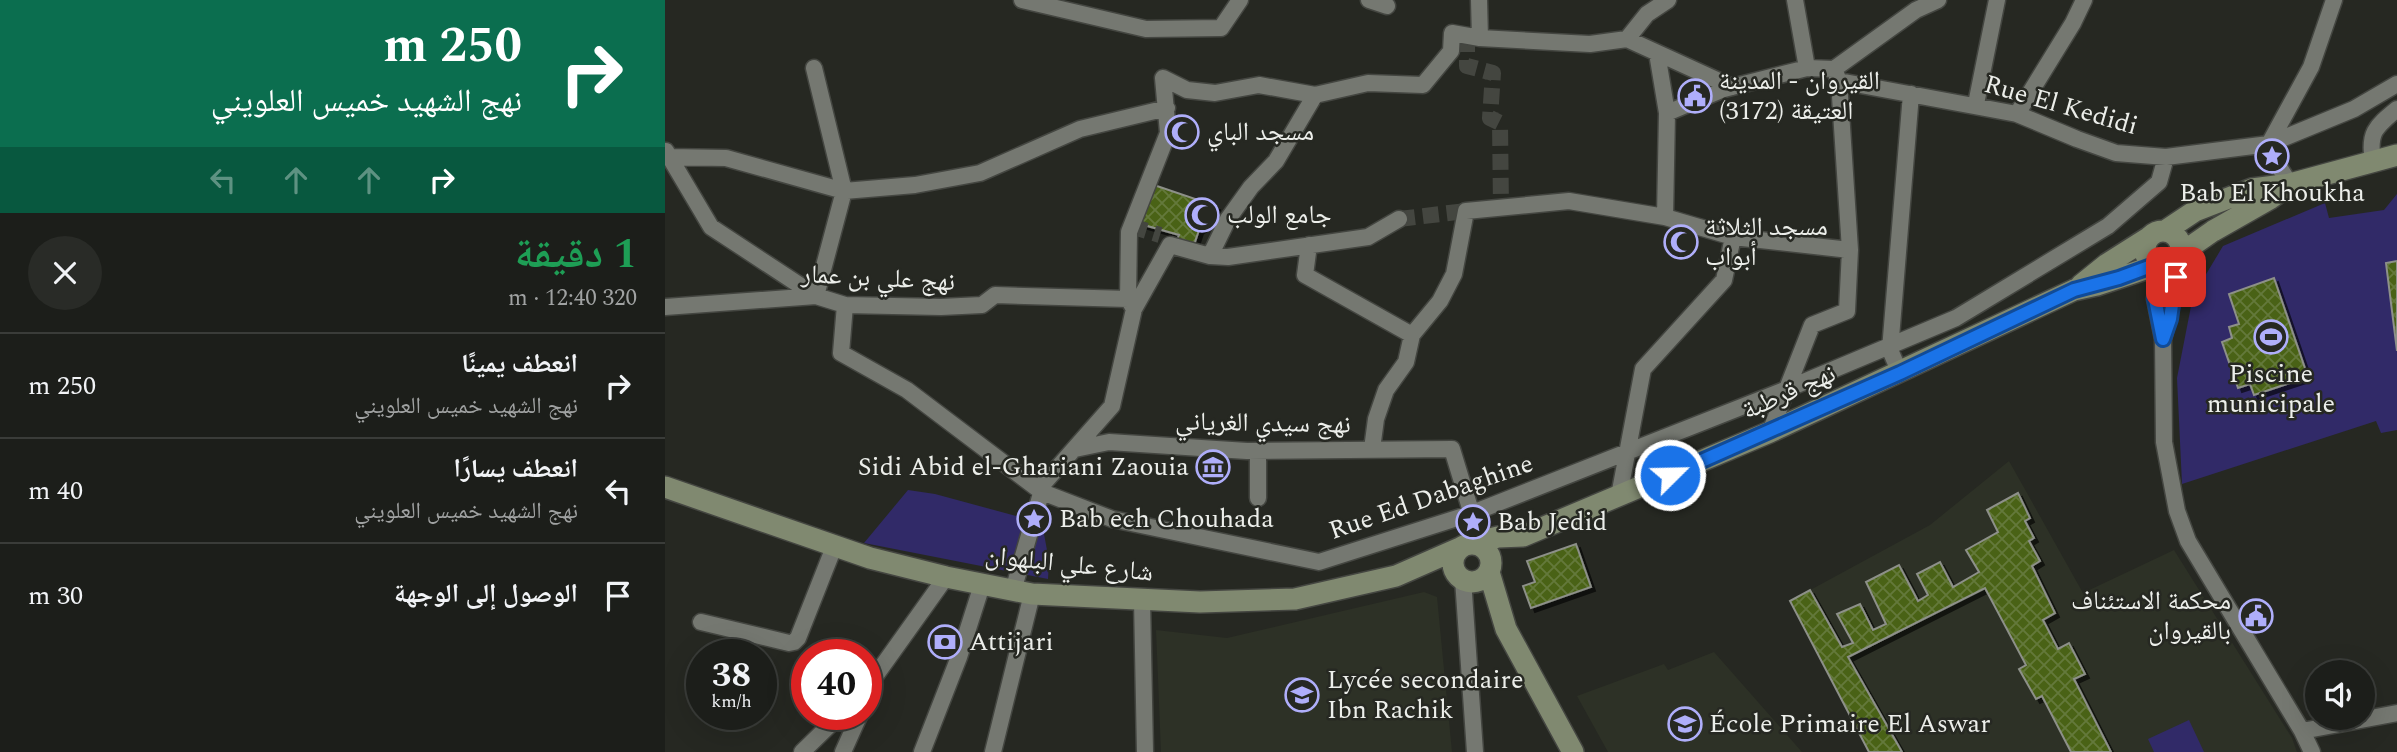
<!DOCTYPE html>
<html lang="ar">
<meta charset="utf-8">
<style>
body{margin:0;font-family:Spectral,"Noto Naskh Arabic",serif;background:#292b27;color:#f1f3f6;direction:rtl;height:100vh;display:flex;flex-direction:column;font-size:26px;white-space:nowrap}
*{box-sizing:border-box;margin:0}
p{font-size:23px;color:#a0a2a2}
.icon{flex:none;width:38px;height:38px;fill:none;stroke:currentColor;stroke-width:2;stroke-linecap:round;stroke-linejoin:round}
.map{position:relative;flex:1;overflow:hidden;direction:ltr}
.panel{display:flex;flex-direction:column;background:#1c1e1a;width:665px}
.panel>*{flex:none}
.top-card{background:#0b6e4f;color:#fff;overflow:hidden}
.buttons{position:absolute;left:1640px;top:660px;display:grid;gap:14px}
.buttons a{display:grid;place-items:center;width:70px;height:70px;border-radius:50%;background:#1c1e1a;box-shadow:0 7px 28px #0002,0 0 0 2px #3a3c39;font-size:35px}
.speed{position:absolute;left:21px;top:639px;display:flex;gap:14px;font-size:35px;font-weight:700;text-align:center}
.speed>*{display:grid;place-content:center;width:91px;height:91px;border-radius:50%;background:#1c1e1a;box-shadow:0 7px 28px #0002,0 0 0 2px #3a3c39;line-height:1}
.speed small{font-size:18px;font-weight:400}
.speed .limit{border:10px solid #d22;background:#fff;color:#111}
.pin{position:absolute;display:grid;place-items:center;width:60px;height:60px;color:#fff;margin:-30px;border-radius:14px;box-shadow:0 4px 10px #0006}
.me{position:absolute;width:77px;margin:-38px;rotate:67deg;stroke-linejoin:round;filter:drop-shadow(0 0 5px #0008)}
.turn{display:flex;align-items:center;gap:24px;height:147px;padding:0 28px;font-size:32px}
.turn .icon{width:91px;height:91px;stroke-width:2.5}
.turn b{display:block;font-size:49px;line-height:60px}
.lanes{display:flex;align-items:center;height:66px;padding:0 28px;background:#0003;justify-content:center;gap:35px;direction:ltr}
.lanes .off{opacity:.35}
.round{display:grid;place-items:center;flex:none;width:74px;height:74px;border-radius:37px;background:#292b27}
.summary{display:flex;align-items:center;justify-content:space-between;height:119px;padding:0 28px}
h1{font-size:42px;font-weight:700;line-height:52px;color:#1e9e55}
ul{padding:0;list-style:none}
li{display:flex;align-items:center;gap:21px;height:105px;padding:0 28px;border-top:2px solid #3a3c39}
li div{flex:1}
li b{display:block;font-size:26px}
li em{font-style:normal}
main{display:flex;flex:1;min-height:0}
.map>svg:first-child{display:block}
</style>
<main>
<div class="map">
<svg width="1732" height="752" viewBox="0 0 1732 752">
<defs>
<pattern id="building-cross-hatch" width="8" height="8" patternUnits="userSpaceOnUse" patternTransform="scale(1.75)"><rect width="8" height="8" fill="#4a6218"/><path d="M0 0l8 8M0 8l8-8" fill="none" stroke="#64793a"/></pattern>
<filter id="shadow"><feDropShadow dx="4" dy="4" stdDeviation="0" flood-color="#0009"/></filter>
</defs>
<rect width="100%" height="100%" fill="#262822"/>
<path fill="#2d3126" d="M1344,461L1418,593L1509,550L1627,738L1632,752H1204L1125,601L1265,525Z
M759,592L772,597L787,752H496L491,630L562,638Z
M1049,652L1137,752H943L912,696L999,664L1003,670Z"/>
<path fill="#312a68" d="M1732,194V430L1716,433L1711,421L1517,484L1512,378L1528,296L1558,246L1660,203L1664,218L1719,210Z
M243,490L270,494L377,523L384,561L383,579L199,543Z
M1524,720L1539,752H1489L1483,739Z"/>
<path fill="url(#building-cross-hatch)" stroke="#8d9089" stroke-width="2" filter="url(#shadow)" d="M486,184L551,206L545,222L534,230L529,245L512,240L514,235L472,223Z
M1732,261V351L1721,263Z
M1609,278L1643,377L1589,395L1585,384L1573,388L1557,342L1567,338L1564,327L1574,324L1564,294Z
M1353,493L1365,518L1360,521L1369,538L1364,541L1375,561L1367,566L1390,613L1378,620L1393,649L1404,643L1420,674L1409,679L1446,752H1406L1377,696L1371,699L1354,669L1361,665L1320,588L1183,657L1237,752H1204L1125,601L1145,590L1177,647L1188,643L1172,614L1195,604L1208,630L1221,624L1201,582L1234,565L1253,601L1263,595L1252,574L1275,562L1288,587L1314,572L1301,550L1333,532L1322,510Z
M911,544L926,587L866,608L858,586L870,582L862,561Z"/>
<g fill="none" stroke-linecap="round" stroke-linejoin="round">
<path stroke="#444640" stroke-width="16" stroke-dasharray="16 8" stroke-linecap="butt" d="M802,36V66L828,73L825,118L835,123L836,208
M734,219L801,211
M466,226L495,235"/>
<defs>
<path id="street" d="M357,0L481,29L556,28L575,0
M704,0L722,6
M1130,0L1142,68
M815,38L925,44L962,39L1067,87
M962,39L982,14L1003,0
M992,53L1002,113L1000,217
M498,78L522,90L550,93L594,85L650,95L703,83L758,85L786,51L787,33L815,38L814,0
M1174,81L1352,114L1412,139L1451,153L1501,157L1604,144L1689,109L1732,84
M1311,104L1332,0
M1002,113L1059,89L1142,68L1169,69L1251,10L1273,0
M1352,114L1408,23L1419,0
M1604,144L1646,67L1669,0
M1604,144L1607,156L1625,184
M1,151L46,227L151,296L179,191L149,68
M4,157L61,158L179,191L250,185L315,173L415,129L502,108
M1708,162C1703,133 1710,127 1732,109
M644,245L640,275L747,335L741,362L721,390L711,419L707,449
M545,256L563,219L586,187L611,161L650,95
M1495,268L1490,299L1498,339L1499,442L1512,511L1523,541L1637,731L1647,752
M180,305L176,353L242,390L377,492L447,519L654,562L805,514L1122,389L1291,318L1443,226L1494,182L1501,157
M0,307L151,296L180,305L276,307L317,305L330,295L463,299
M469,309L505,245L545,256L563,257L703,237L734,219
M747,335L775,301L789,274L801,211L904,201L1000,217L1068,237L1185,250
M1498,339L1510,291V263
M1235,373L1225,350L1246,94
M1105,432L1147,325L1182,311L1185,250L1174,81L1169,69
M410,449L444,442L582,451L787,449L815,541
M954,496L978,369L1059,280L1068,237
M593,498V451
M798,579L810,752
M348,591L379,483L447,406L469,309L463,299L464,232L503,133L498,78
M477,600L480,752
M36,622L124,643L129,642L133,638L169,547
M201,689L281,577
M1637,731L1732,713
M137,752L176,714
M178,752L195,714
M257,752L294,657L317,585
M328,752L367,594"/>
<path id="secondary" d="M1480 249a18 18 0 1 1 36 0a18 18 0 1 1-36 0Z
M1500,231L1530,211L1587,189L1625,184L1732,155
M1515,254L1548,231L1606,198L1620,188
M1416,285L1442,264L1483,238
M0,487L205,558L281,577L367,594L535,602L630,599L731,576L797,547
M805,544L833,537L858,536L1105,432L1409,290L1432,285L1489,266
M788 563a19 19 0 1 1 38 0a19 19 0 1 1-38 0Z
M824,572L841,629L908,752"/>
</defs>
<use href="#street" stroke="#444641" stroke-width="19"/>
<use href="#secondary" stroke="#444641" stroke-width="24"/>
<use href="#street" stroke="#757871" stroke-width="16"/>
<use href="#secondary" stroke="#808970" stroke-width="21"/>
</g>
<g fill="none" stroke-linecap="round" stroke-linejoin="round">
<defs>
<path id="route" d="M1005,475L1235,373L1409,290L1454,278L1489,265L1495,268L1490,299L1498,339L1505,319L1511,277"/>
</defs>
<use href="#route" stroke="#114b97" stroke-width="18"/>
<use href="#route" stroke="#1a73e8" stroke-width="12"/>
</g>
<defs>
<symbol id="civic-ring" viewBox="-11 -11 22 22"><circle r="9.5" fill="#262822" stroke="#afaefa" stroke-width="1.5"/><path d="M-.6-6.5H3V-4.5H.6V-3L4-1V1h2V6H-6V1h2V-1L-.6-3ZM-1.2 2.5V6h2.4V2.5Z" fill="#afaefa"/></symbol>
<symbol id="mosque-ring" viewBox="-11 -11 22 22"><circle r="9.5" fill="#262822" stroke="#afaefa" stroke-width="1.5"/><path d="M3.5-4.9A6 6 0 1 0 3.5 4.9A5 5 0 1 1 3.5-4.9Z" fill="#afaefa"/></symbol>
<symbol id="sight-ring" viewBox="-11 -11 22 22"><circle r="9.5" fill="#262822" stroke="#afaefa" stroke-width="1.5"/><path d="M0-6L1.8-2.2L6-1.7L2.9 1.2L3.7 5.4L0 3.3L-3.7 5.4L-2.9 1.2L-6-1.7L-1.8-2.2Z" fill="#afaefa"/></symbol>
<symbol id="stadium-ring" viewBox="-11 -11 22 22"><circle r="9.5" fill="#262822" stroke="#afaefa" stroke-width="1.5"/><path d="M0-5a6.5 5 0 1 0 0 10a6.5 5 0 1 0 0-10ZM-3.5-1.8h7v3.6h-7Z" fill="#afaefa"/></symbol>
<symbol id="museum-ring" viewBox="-11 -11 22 22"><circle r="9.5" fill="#262822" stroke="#afaefa" stroke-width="1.5"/><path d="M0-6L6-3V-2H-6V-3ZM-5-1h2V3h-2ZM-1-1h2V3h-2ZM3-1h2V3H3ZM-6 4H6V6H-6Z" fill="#afaefa"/></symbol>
<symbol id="bank-ring" viewBox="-11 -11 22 22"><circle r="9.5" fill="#262822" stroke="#afaefa" stroke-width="1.5"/><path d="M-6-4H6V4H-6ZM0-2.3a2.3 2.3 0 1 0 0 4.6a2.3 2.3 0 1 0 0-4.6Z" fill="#afaefa"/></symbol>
<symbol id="school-ring" viewBox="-11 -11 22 22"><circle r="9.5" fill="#262822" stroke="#afaefa" stroke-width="1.5"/><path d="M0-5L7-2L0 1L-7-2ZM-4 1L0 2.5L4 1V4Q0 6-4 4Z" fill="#afaefa"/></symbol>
</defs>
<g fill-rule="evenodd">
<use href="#civic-ring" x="1011" y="77" width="38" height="38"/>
<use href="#mosque-ring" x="498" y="113" width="38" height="38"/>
<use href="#sight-ring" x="1588" y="137" width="38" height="38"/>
<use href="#mosque-ring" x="518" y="196" width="38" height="38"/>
<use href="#mosque-ring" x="997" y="223" width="38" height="38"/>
<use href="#stadium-ring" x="1587" y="318" width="38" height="38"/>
<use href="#museum-ring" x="529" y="448" width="38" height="38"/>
<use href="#sight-ring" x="350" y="500" width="38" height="38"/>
<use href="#sight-ring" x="789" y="503" width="38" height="38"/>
<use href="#civic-ring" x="1572" y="597" width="38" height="38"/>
<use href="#bank-ring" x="261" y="623" width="38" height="38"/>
<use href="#school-ring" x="618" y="676" width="38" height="38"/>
<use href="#school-ring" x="1001" y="705" width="38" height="38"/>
</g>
<g text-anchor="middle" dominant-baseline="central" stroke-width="5" stroke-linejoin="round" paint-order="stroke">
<g font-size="26" fill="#eceeea" stroke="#262822" text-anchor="start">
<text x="1054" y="81">القيروان - المدينة<tspan x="1054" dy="30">العتيقة (3172)</tspan></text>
<text x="542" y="132">مسجد الباي</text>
<text x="1607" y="193" text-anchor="middle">Bab El Khoukha</text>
<text x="562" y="215">جامع الولب</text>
<text x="1040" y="227">مسجد الثلاثة<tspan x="1040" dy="30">أبواب</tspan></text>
<text x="1606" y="374" text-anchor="middle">Piscine<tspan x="1606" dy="30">municipale</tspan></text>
<text x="524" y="467" text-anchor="end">Sidi Abid el-Ghariani Zaouia</text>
<text x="394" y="519">Bab ech Chouhada</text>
<text x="832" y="522">Bab Jedid</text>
<text x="1566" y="601" text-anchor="end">محكمة الاستئناف<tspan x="1566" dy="30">بالقيروان</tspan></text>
<text x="304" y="642">Attijari</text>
<text x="662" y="680">Lycée secondaire<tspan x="662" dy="30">Ibn Rachik</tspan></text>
<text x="1044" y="724">École Primaire El Aswar</text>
</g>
<g font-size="26" fill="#eceeea" stroke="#262822">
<text transform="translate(1396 105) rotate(16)">Rue El Kedidi</text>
<text transform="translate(213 278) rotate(3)">نهج علي بن عمار</text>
<text transform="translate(1124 392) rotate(-24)">نهج قرطبة</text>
<text transform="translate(598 423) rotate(1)">نهج سيدي الغرياني</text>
<text transform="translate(766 497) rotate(-19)">Rue Ed Dabaghine</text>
<text transform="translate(404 564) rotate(6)">شارع علي البلهوان</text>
</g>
</g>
</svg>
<div class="buttons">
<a><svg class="icon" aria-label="sound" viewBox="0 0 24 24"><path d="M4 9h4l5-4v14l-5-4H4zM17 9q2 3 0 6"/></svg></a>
</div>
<div class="speed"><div>38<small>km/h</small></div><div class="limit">40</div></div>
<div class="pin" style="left:1511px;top:277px;background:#d93025"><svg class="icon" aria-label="arrive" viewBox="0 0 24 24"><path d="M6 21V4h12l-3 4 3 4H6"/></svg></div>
<svg class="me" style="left:1005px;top:475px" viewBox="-20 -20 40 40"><circle r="17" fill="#1a73e8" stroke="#fff" stroke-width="3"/><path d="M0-11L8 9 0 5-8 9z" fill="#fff"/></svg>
</div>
<section class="panel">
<div class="top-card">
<div class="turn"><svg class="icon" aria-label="right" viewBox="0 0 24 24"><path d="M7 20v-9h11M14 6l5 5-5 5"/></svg><div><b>250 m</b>نهج الشهيد خميس العلويني</div></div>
<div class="lanes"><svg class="icon off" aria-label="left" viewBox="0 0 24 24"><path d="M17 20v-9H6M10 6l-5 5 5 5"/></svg><svg class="icon off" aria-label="ahead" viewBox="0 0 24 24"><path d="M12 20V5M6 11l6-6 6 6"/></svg><svg class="icon off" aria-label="ahead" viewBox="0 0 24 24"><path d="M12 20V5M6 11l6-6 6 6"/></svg><svg class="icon" aria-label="right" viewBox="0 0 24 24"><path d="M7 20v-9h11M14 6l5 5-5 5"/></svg></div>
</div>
<div class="summary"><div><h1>1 دقيقة</h1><p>320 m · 12:40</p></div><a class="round"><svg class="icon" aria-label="close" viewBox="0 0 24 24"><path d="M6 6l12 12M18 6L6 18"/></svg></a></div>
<ul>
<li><svg class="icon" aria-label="right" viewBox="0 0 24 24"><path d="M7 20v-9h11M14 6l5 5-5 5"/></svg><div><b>انعطف يمينًا</b><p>نهج الشهيد خميس العلويني</p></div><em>250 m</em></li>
<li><svg class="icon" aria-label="left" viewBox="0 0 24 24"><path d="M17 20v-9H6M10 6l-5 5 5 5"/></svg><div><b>انعطف يسارًا</b><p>نهج الشهيد خميس العلويني</p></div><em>40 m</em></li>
<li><svg class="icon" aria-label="arrive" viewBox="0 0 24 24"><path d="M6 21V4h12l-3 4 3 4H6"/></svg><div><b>الوصول إلى الوجهة</b></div><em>30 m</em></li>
</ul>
</section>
</main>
